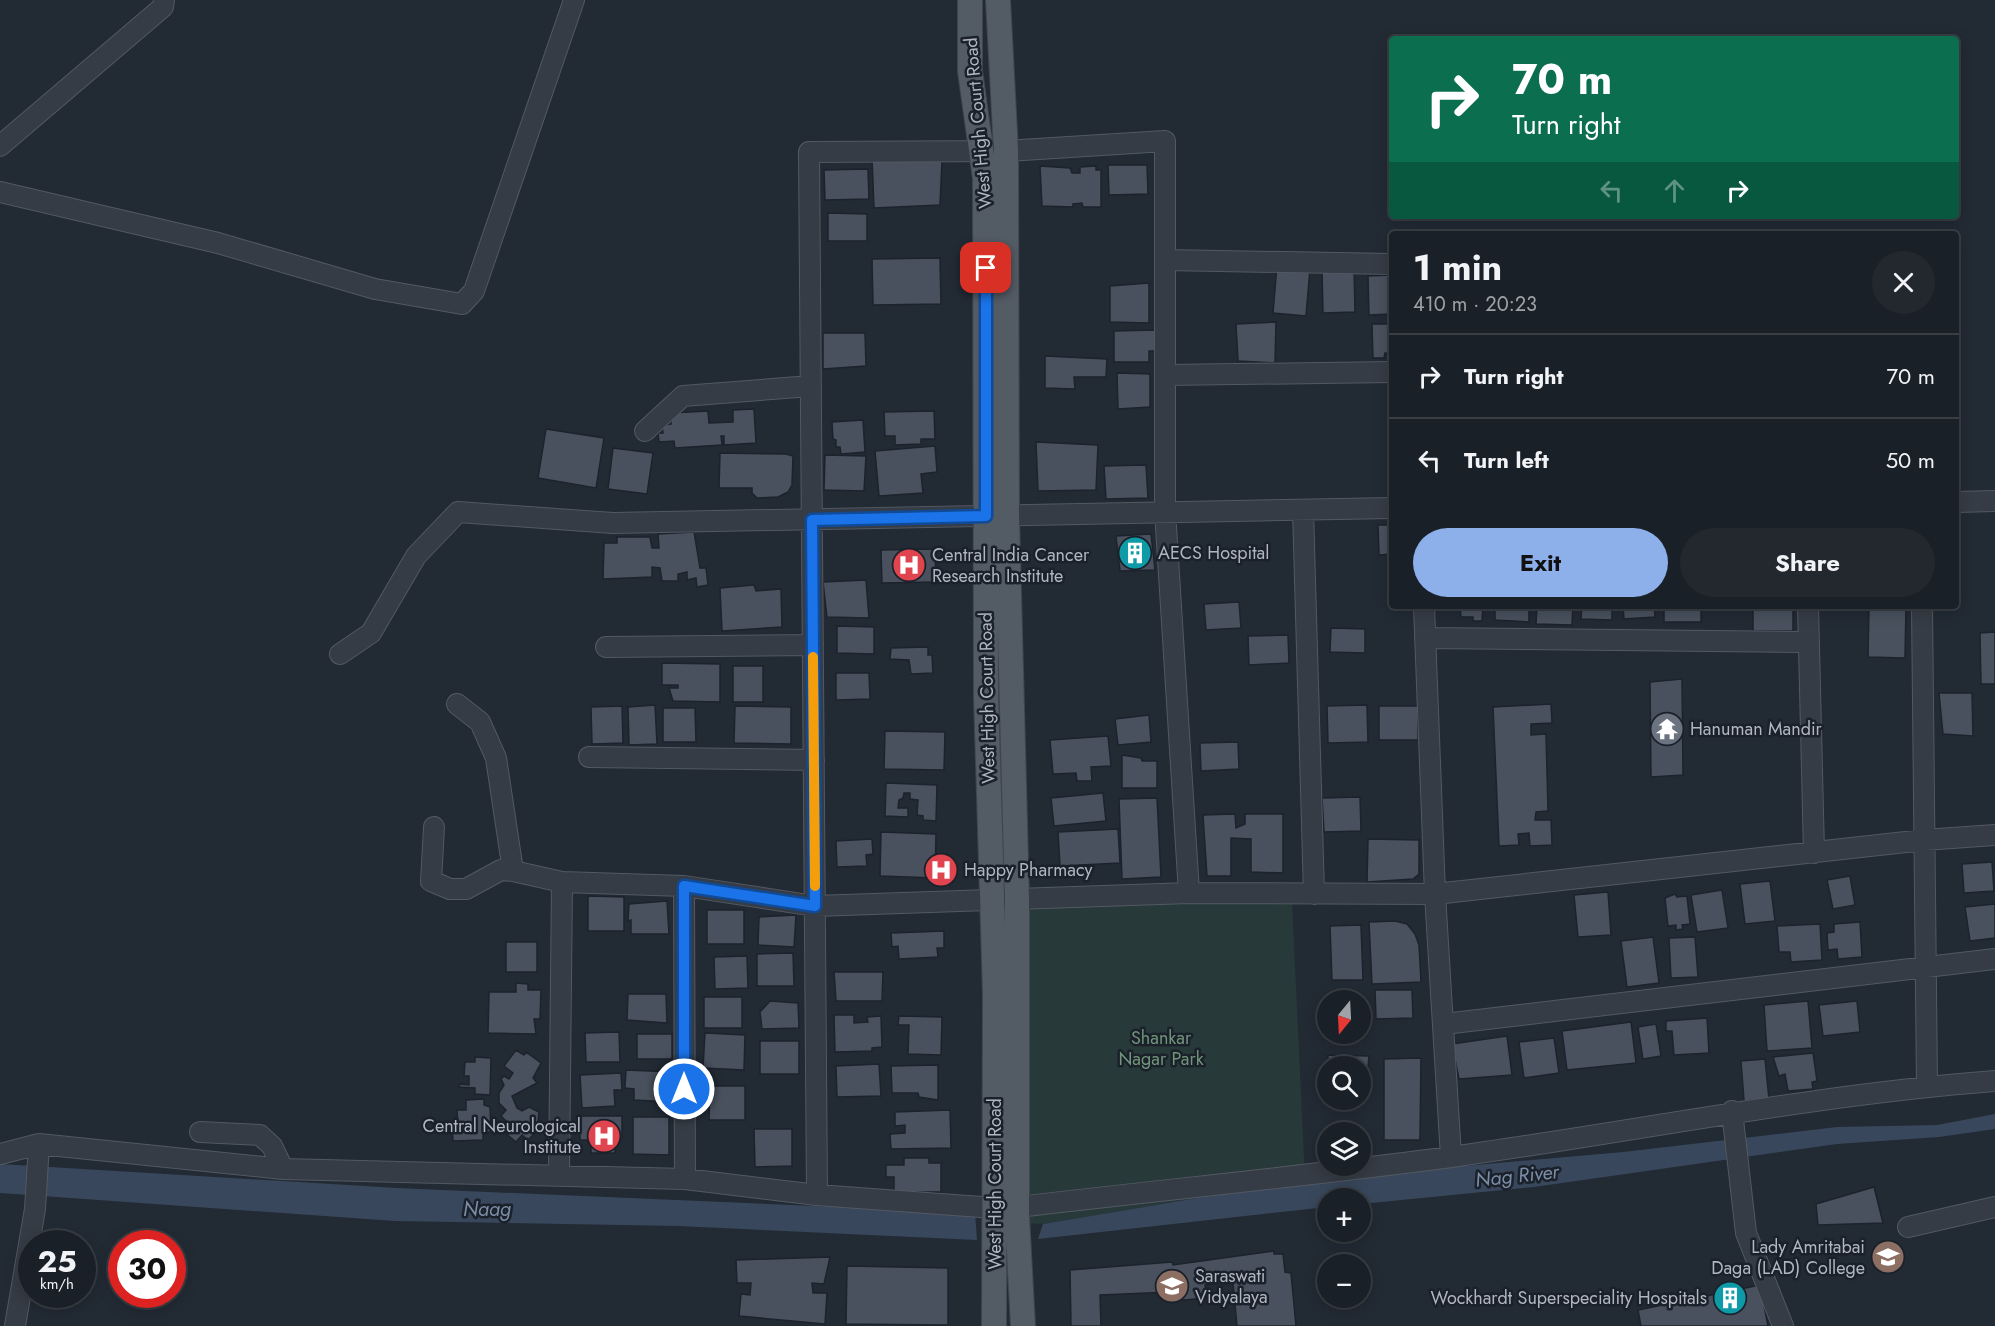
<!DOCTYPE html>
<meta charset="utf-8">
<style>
body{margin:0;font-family:Jost,sans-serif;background:#23282f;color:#f1f3f6;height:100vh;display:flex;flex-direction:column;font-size:22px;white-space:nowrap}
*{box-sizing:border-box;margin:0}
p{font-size:20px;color:#9fa3a7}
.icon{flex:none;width:33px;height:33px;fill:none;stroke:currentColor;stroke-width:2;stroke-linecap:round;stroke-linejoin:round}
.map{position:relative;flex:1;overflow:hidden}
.side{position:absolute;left:1389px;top:231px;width:570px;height:378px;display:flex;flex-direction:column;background:#1a2027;border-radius:6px;box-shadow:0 3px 15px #0003,0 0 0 2px #383e44}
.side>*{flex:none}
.top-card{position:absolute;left:1389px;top:36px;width:570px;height:183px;border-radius:6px;box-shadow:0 3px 15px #0003,0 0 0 2px #383e44;background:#0b6e4f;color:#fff;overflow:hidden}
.needle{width:39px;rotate:198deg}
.buttons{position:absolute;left:1317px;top:990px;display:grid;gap:12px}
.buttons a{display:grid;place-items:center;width:54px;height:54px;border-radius:50%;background:#1a2027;box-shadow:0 3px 15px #0003,0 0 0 2px #383e44;font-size:30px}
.speed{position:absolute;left:18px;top:1230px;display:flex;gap:12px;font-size:30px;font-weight:700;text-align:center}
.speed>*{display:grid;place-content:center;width:78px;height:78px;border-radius:50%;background:#1a2027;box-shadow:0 3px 15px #0003,0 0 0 2px #383e44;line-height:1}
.speed small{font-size:15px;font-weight:400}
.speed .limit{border:9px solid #d22;background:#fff;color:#111}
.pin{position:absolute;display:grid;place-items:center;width:51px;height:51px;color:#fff;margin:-26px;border-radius:12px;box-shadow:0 3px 9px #0006}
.me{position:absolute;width:66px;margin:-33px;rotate:0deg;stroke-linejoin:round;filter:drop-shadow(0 0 4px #0008)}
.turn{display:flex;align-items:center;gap:21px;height:126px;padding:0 24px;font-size:27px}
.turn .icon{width:78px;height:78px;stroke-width:2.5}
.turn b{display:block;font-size:42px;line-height:51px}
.lanes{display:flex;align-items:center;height:57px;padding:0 24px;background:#0003;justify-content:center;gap:30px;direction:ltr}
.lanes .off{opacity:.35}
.round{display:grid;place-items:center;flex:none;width:63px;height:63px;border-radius:32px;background:#23282f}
.summary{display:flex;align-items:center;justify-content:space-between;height:102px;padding:0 24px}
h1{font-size:36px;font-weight:700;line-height:45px}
.button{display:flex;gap:12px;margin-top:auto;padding:12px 24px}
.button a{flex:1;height:69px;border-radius:36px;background:#8dafea;color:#111;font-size:24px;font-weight:700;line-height:69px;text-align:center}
.button a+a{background:#23282f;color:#f1f3f6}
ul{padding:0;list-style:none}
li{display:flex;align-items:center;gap:18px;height:84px;padding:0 24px;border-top:2px solid #383e44}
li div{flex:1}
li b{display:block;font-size:22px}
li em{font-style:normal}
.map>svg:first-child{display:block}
</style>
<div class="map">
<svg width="1995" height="1326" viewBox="0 0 1995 1326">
<rect width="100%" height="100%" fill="#222a34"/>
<path fill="#283939" d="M1292,902L1305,1180L1043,1224L1024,1223L1021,903Z"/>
<path fill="#39475c" d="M1995,1114V1129L1939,1137L1837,1144L1534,1187L1361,1204L1360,1198H1328L1327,1207L1038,1239L1043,1224L1305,1180L1623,1152L1837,1127L1937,1125Z
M0,1164L397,1188L975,1213L977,1240L678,1226L395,1221L0,1193Z"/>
<path fill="#49515e" stroke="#1d232c" stroke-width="1.5" d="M872,158L942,161L940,205L874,208Z
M1108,165H1147L1148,194L1109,195Z
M1040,166L1070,168L1072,173H1080V167L1096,166V170H1101V207H1083L1082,203L1073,204V207L1042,206Z
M868,169L869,199L825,200L824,170Z
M828,213L867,214V241H828Z
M940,258L941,304L873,305L872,259Z
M1277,265L1310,268L1306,316L1273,313Z
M1322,269H1354L1355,312L1323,313Z
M1392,275V314L1369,315L1368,276Z
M1149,283V323L1110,322V286Z
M1276,322L1275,363L1238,361L1236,324Z
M1372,324H1392V350L1390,353H1385L1384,358H1373Z
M1155,330L1156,351H1149V362H1114V331Z
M823,333H865L866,366L823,369Z
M1045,356L1107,359L1106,377H1074L1075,389L1045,388Z
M1117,373L1150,374V407L1118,409Z
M754,409L756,443L724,445V436H721L722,445L675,448L674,441L659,442L658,433H663L662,425L671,424V413L708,411L709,423L733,422V410Z
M934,411L935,439H921V444L895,445V436H885L884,412Z
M863,420L865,452L841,454L840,447H836V440L833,439L832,422Z
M546,429L604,438L596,488L538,478Z
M1036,442L1098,445L1096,490L1038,491Z
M935,446L937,472L921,474L923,493L879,496L875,451Z
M613,448L653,453L647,494L608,489Z
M720,453L786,454L793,456L792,485L788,492L778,497L757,498L752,493V488H719Z
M825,455L866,456L864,491L824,490Z
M1146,465L1148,498L1106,499L1104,466Z
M1378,525H1392V554L1379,555Z
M694,532L700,568H706L708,585L697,587L696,578L687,580V572L678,574V581H662L660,568L652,567V577L603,579L604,543H617V537H650L652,548H659L658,534Z
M1151,534L1155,570L1120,571L1116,536Z
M935,549L936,582L882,583L881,550Z
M866,580L869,618L827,617L823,582Z
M754,585L756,591L781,589L782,627L722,631L720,588Z
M1239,602L1241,628L1206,630L1204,604Z
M1454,606H1483L1482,621H1473V617H1461L1460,606Z
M1495,606H1529V622L1495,620Z
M1537,606H1573L1572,625L1536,624Z
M1582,606H1612V620L1581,619Z
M1623,606H1654L1655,617L1624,619Z
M1664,606H1701V622H1664Z
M1753,606H1793V631H1753Z
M1869,606H1906L1905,658L1868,657Z
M837,626L874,627V654L837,653Z
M1331,628L1365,629V653L1330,652Z
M1995,632V684H1981L1980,633Z
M1288,635L1289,663L1249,665L1248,636Z
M928,647V655H932L933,673L911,674L909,660L890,659L891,648Z
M662,663L720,664V702L673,701L669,688H678V685H662Z
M733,666H763V702H733Z
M836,673H869L870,699L836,700Z
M1682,679L1683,775L1651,777L1650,682Z
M1939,693H1972L1973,736L1943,734Z
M1551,704L1552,723L1531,724V735L1546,734L1548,811L1536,812L1535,820H1551L1552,845L1530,846L1529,833L1518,834L1519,845L1499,846L1493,707Z
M655,705L657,744L629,745L628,707Z
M1367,705L1368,742L1328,743L1327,706Z
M622,706L623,743L592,744L591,707Z
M735,706L791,707V744L734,743Z
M1379,706H1418V740H1379Z
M663,708H695L696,742H663Z
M1149,715L1151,742L1118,745L1115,719Z
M885,731L945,732L944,770L884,769Z
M1108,736L1111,766L1091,767L1092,781H1077L1076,773L1053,774L1050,740Z
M1238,742L1239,769L1201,771L1200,743Z
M1122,755L1141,758L1142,761H1157V788H1122Z
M886,783L937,785L936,821L923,820V816L917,815L918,800L910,799V793H904L903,798L899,800L898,808H908V817L885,816Z
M1103,793L1106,821L1054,826L1051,798Z
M1360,797L1361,831L1324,832L1322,798Z
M1157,798L1161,877L1122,879L1119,799Z
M1235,814L1236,828L1245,824V814H1283V873L1251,872V839L1231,838V876H1207L1203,815Z
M1118,829L1120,863L1060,866L1058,832Z
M881,832L936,834L935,878L880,876Z
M872,839L873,854L866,855L867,866L837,867L836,841Z
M1368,839L1419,840V874L1413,879L1367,882Z
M1992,862L1994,891L1964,893L1962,864Z
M1850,876L1855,905L1833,909L1827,880Z
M1770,881L1775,921L1745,924L1740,884Z
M1722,890L1728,928L1697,932L1691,895Z
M1608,892L1611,935L1578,937L1574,895Z
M1675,894L1677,897L1687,896L1690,924L1682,925L1683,929L1676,930V925L1668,926L1665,898Z
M588,896L624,897V931H588Z
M667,901L669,934H631V920L628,921L629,904Z
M1995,904V938L1970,941L1965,907Z
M707,910H744V944H707Z
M796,915L794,947L758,945L759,917Z
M1395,921L1407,924L1415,934L1419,945L1421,982L1372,984L1369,922Z
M1860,922L1862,957L1838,959L1837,949L1828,950L1827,933L1834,932V924Z
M1820,924L1822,960L1791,962L1790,952H1779L1777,926Z
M1361,925L1363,980H1332L1330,926Z
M944,931V948H937L938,957L899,959L898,946L892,947L891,933Z
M1653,937L1659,983L1627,987L1621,941Z
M1695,937L1698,977L1671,978L1669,938Z
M506,942H537V972H506Z
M793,953L794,986H757V954Z
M747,956L748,988L715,989L714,957Z
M834,972H883L882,1001H836Z
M516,983L528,984V990H541L540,1019H534L536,1034L488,1033L489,992H516Z
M1375,990H1412L1413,1018L1376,1019Z
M628,994H666L667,1023L627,1020Z
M704,997H742V1028H704Z
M770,1001L798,1003L799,1028L762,1029L760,1012Z
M1808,1001L1812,1048L1767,1051L1764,1005Z
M1857,1001L1860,1032L1823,1036L1819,1005Z
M834,1015H854V1023L868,1022L867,1017L881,1016L882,1047L872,1048V1051L835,1052Z
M899,1016L942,1017L941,1055L908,1054L909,1025H898Z
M1707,1018L1709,1053L1674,1055L1672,1031H1666V1021Z
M1631,1022L1636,1063L1567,1070L1562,1031Z
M1656,1024L1661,1056L1643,1059L1638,1027Z
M619,1032L620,1062H586L585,1033Z
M705,1033L745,1035L744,1070L703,1068Z
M637,1034H672V1059H637Z
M1507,1036L1512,1075L1459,1079L1452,1044Z
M1554,1038L1559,1073L1524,1078L1519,1042Z
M760,1041H799V1074H760Z
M516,1050L524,1055L526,1052L541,1063L533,1078L537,1083L512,1096L517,1108L522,1111L529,1107L539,1112L537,1131L528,1140L522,1135L516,1142L502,1130L508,1123L501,1116L506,1110L499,1103V1093L504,1085L501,1079L504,1076L509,1079L513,1073L504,1066Z
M1813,1053L1817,1081L1812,1082L1813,1089L1788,1091L1785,1074L1779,1076L1773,1057Z
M1328,1055L1369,1056L1366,1089H1360V1066H1328Z
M475,1057L491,1058L490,1095L475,1094V1088L459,1087L460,1084L469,1085V1076H464L465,1062H475Z
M1421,1058L1420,1140H1384V1059Z
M1765,1059L1769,1099L1744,1101L1741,1061Z
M879,1064L881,1096L837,1097L836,1066Z
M938,1065V1100L919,1097L918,1093H892L891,1066Z
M626,1070L674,1072L672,1102L634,1100V1089L625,1088Z
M621,1073L622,1090H614L615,1106L582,1108L580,1075Z
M710,1086H745V1120H709Z
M484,1099V1105L490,1107L491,1132H483V1140L453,1141L452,1126H458L457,1110H466V1100Z
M950,1110L951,1148L891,1149L890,1134L905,1133V1125L895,1126V1112Z
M580,1116H622V1139H615V1153H591V1140H580Z
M633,1117H669V1155L633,1154Z
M754,1129H792V1166L755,1167Z
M904,1158H929V1163H941V1192H894V1177H886V1165H904Z
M1874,1187L1883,1223L1818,1225L1816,1204Z
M1274,1251V1254H1283L1285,1272L1291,1273L1296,1326H1237L1233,1283L1205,1285L1207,1298L1172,1301L1171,1292L1100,1295L1101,1326H1071L1070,1270L1172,1262L1173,1265Z
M830,1257L824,1284L812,1283L813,1293H827L825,1324L739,1316L741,1294L750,1295L751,1283H737L736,1260Z
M847,1266L948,1268V1325L846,1324Z
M1760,1285L1768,1326H1641L1638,1310Z"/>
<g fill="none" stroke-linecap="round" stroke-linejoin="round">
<defs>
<path id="minor" d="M0,146L163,7L164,0
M0,192L218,243L375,289L462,304L474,291L574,0
M1165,260L1392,264
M1167,375L1392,372
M645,431L683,396L811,386
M1956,502L1995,501
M1303,510L1314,894
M1424,606L1435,894L1451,1157
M1808,606L1814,853
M1922,606L1927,1086
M1425,638L1809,642
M606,647L813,645
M340,654L371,633L416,556L458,512L613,523L1392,508
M457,704L480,722L496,758L513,871
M589,757L814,760
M434,827L431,881L450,889H466L501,870L513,871L562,882L684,886L815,906L1189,893L1435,894L1924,840L1995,835
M684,886L685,1179
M1444,1024L1995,959
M1732,1111L1746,1233L1783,1326
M200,1132L260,1135L272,1146L283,1169
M0,1154L39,1144
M559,1175L562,882
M817,1195L809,152L1006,151L1165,141V511L1189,893
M1018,1207C1162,1190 1307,1176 1451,1157C1632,1132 1812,1095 1995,1081
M1908,1227L1995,1207
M15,1326L35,1209L39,1144L283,1169L685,1179L817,1195L995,1208"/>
<path id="major" d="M970,0V71L985,178L986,696L995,994L994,1326
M998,0L1006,151L1007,517L1017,899V1216L1023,1326"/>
</defs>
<use href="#minor" stroke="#535963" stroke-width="22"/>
<use href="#major" stroke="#3f454f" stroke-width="26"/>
<use href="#minor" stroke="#353c45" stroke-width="20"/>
<use href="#major" stroke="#535b65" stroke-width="24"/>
</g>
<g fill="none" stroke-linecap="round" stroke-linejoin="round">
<defs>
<path id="route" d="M684,1089V886L815,906L812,520L986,516V268"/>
</defs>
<use href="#route" stroke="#114b97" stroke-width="15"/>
<use href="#route" stroke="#1a73e8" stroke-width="10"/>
<path stroke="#f59e0b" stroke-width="10" d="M813,657L815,886"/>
</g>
<defs>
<symbol id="building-disc" viewBox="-11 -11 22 22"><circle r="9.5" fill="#0f9aa8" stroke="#1b212a"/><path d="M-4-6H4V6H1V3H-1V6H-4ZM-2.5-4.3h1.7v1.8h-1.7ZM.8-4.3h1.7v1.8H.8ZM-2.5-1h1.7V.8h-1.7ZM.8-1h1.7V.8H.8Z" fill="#fff"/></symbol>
<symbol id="hospital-disc" viewBox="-11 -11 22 22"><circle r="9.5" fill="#e0444e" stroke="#1b212a"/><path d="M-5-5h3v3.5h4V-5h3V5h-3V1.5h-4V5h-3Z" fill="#fff"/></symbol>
<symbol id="temple-disc" viewBox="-11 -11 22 22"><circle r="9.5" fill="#6b7280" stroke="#1b212a"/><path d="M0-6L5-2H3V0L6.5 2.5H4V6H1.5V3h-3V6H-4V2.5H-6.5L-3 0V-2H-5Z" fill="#fff"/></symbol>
<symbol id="university-disc" viewBox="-11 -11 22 22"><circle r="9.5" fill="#8d6e63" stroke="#1b212a"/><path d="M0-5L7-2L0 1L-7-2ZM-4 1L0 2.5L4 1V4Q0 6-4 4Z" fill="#fff"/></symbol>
<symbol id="school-disc" viewBox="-11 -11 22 22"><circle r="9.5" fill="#8d6e63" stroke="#1b212a"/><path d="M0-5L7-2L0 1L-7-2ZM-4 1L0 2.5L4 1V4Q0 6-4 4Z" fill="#fff"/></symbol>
</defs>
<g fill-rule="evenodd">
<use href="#building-disc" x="1116" y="534" width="38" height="38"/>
<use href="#hospital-disc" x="890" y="546" width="38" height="38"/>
<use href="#temple-disc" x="1648" y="710" width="38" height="38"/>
<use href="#hospital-disc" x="922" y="851" width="38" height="38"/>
<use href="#hospital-disc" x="585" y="1117" width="38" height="38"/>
<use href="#university-disc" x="1869" y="1238" width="38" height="38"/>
<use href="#school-disc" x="1153" y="1267" width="38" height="38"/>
<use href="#building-disc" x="1711" y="1279" width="38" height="38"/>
</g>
<g text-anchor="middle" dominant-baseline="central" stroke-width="5" stroke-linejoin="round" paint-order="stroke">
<g font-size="18" fill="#b0b6c2" stroke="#1b212a">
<text transform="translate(978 123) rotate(-95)">West High Court Road</text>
<text transform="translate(987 698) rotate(-91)">West High Court Road</text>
<text transform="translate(995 1184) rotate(-90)">West High Court Road</text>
</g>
<g font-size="18" fill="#b0b6c2" stroke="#1b212a" text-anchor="start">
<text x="1158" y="553">AECS Hospital</text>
<text x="932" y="555">Central India Cancer<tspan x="932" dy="21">Research Institute</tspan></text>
<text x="1690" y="729">Hanuman Mandir</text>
<text x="964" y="870">Happy Pharmacy</text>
<text x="581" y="1126" text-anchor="end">Central Neurological<tspan x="581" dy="21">Institute</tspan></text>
<text x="1865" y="1247" text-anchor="end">Lady Amritabai<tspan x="1865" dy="21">Daga (LAD) College</tspan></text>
<text x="1195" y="1276">Saraswati<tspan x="1195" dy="21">Vidyalaya</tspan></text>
<text x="1707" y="1298" text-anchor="end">Wockhardt Superspeciality Hospitals</text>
</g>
<g font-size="18" fill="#71957a" stroke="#1b212a">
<text x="1161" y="1038">Shankar<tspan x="1161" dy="21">Nagar Park</tspan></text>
</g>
<g font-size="20" font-style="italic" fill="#7c8ea7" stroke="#1b212a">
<text transform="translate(1517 1176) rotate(-6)">Nag River</text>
<text x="487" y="1209">Naag</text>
</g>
</g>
</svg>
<div class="buttons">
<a><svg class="needle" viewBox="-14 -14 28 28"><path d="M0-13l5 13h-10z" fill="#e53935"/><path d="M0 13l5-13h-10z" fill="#9fa3a7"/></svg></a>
<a><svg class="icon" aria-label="search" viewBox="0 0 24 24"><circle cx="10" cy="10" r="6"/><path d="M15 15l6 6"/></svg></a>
<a><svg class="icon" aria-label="layers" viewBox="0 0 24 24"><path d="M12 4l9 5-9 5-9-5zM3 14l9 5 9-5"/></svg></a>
<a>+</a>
<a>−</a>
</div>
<div class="speed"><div>25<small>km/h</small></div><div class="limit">30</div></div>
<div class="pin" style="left:986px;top:268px;background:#d93025"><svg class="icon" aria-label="arrive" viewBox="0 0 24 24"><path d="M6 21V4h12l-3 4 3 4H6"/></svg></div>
<svg class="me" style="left:684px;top:1089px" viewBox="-20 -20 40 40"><circle r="17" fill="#1a73e8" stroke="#fff" stroke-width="3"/><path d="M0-11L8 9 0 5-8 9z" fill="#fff"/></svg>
<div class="top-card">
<div class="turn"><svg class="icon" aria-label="right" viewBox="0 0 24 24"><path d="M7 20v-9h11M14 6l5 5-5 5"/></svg><div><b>70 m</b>Turn right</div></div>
<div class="lanes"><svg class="icon off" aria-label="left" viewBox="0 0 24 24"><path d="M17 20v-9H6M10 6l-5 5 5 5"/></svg><svg class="icon off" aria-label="ahead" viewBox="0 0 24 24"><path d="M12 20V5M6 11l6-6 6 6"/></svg><svg class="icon" aria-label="right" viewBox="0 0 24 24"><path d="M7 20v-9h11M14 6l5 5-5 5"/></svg></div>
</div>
<section class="side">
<div class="summary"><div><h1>1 min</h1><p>410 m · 20:23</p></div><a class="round"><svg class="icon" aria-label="close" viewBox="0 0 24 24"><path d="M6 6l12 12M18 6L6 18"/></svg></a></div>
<ul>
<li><svg class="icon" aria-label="right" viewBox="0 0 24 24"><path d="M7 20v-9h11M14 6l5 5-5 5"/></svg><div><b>Turn right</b></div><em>70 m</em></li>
<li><svg class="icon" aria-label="left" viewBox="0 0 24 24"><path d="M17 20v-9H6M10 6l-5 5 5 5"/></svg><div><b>Turn left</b></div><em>50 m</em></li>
</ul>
<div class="button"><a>Exit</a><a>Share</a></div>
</section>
</div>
